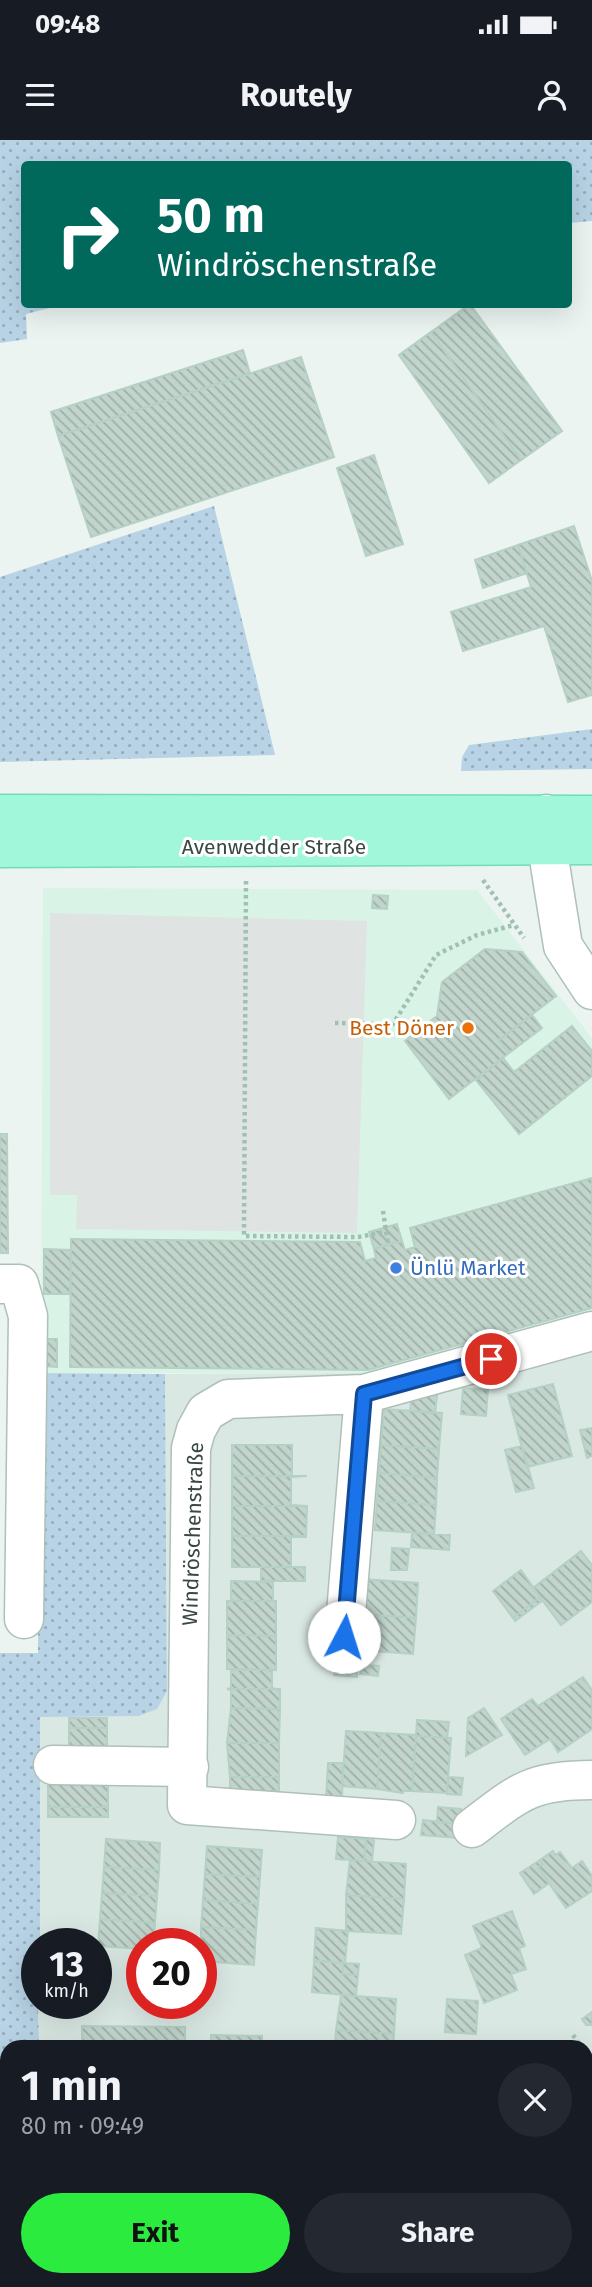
<!DOCTYPE html>
<meta charset="utf-8">
<style>
body{margin:0;font-family:"Fira Sans",sans-serif;background:#242831;color:#f1f3f6;height:100vh;display:flex;flex-direction:column;font-size:26px;white-space:nowrap}
*{box-sizing:border-box;margin:0}
p{font-size:23px;color:#9ea1a6}
.icon{flex:none;width:38px;height:38px;fill:none;stroke:currentColor;stroke-width:2;stroke-linecap:round;stroke-linejoin:round}
.map{position:relative;flex:1;overflow:hidden}
.sheet{position:absolute;left:0px;top:1900px;width:593px;height:247px;display:flex;flex-direction:column;background:#171b24;border-radius:21px 21px 0 0;box-shadow:0 7px 28px #0002}
.sheet>*{flex:none}
.top-card{position:absolute;left:21px;top:21px;width:551px;height:147px;border-radius:7px;box-shadow:0 7px 28px #0002;background:#00695c;color:#fff;overflow:hidden}
.speed{position:absolute;left:21px;top:1788px;display:flex;gap:14px;font-size:35px;font-weight:700;text-align:center}
.speed>*{display:grid;place-content:center;width:91px;height:91px;border-radius:50%;background:#171b24;box-shadow:0 7px 28px #0002;line-height:1}
.speed small{font-size:18px;font-weight:400}
.speed .limit{border:10px solid #d22;background:#fff;color:#111}
.pin{position:absolute;display:grid;place-items:center;width:60px;height:60px;color:#fff;margin:-30px;border:4px solid #fff;border-radius:50%;box-shadow:0 2px 7px #0007}
.me{position:absolute;width:77px;margin:-38px;rotate:5deg;stroke-linejoin:round;filter:drop-shadow(0 0 5px #0008)}
.turn{display:flex;align-items:center;gap:24px;height:147px;padding:0 21px;font-size:32px}
.turn .icon{width:91px;height:91px;stroke-width:2.5}
.turn b{display:block;font-size:49px;line-height:60px}
.round{display:grid;place-items:center;flex:none;width:74px;height:74px;border-radius:37px;background:#242831}
.headline{display:flex;align-items:center;justify-content:space-between;height:119px;padding:0 21px}
h1{font-size:42px;font-weight:700;line-height:52px}
.cta{display:flex;gap:14px;margin-top:auto;padding:14px 21px}
.cta a{flex:1;height:80px;border-radius:42px;background:#2ceb3f;color:#111;font-size:28px;font-weight:700;line-height:80px;text-align:center}
.cta a+a{background:#242831;color:#f1f3f6}
.status{display:flex;justify-content:space-between;align-items:center;height:49px;padding:0 35px;background:#171b24;direction:ltr}
.status svg{height:19px;fill:currentColor}
header{display:flex;justify-content:space-between;align-items:center;height:91px;padding:0 21px;background:#171b24;font-size:32px;font-weight:700}
.map>svg:first-child{display:block}
</style>
<div class="status"><b>09:48</b><svg viewBox="0 0 49 12"><path d="M0 12V9h3v3zM5 12V6h3v6zM10 12V3h3v9zM15 12V0h3v12zM26 1h20v11H26zM47 4h2v5h-2z"/></svg></div>
<header><svg class="icon" aria-label="menu" viewBox="0 0 24 24"><path d="M4 6h16M4 12h16M4 18h16"/></svg>Routely<svg class="icon" aria-label="person" viewBox="0 0 24 24"><circle cx="12" cy="8" r="4"/><path d="M4 21q1-7 8-7t8 7"/></svg></header>
<div class="map">
<svg width="592" height="2147" viewBox="0 0 592 2147">
<defs>
<pattern id="grass-dots" width="8" height="8" patternUnits="userSpaceOnUse" patternTransform="scale(1.75)"><rect width="8" height="8" fill="#b7d3e5"/><path d="M2 2h.1M6 6h.1" fill="none" stroke="#96adbb" stroke-width="1.8" stroke-linecap="round"/></pattern>
<pattern id="building-back-hatch" width="6" height="6" patternUnits="userSpaceOnUse" patternTransform="scale(1.75)"><rect width="6" height="6" fill="#c1d5cc"/><path d="M-1 5l2 2M0 0l6 6M5-1l2 2" fill="none" stroke="#9eafa7"/></pattern>
</defs>
<rect width="100%" height="100%" fill="#ebf4f1"/>
<path fill="#dae8e3" fill-rule="evenodd" d="M592,1172V2066H586V1908H39V1864H96V1804H40V1576H139L167,1551L165,1234L368,1233ZM142,1804H201V1864H142Z
M586,2107H592V2147H245L303,2140H586Z"/>
<path fill="#d9f4e7" d="M43,748L477,750L592,898V1172L368,1233H41Z"/>
<path fill="url(#grass-dots)" d="M0,0H592V81L569,83V24H24V164L62,165L26,174L27,199L0,203Z
M214,366L275,615L0,622V437Z
M592,589V629L461,631L462,617L469,605Z
M39,1233L165,1234L167,1551L157,1569L139,1576L40,1577V1804H37L39,1907L7,1908V2127H0V1513H38Z"/>
<path fill="#dfe4e2" d="M50,773L367,781L357,1093L76,1089L77,1055H50Z"/>
<path fill="url(#building-back-hatch)" stroke="#b5d0c4" stroke-width="2" d="M470,164L562,291L521,320L431,192Z
M431,192L521,320L489,343L399,215Z
M243,210L250,233L58,296L51,272Z
M301,217L334,317L91,397L58,296Z
M374,315L403,404L366,416L337,328Z
M574,386L592,441V555L568,562L544,486L463,511L451,472L531,447L518,405Z
M518,405L527,433L483,448L475,420Z
M373,755L388,756L387,769L372,768Z
M485,809L522,812L556,856L499,900L509,913L449,959L405,901L437,876L442,842Z
M532,875L542,888L509,913L499,900Z
M572,886L592,911V936L519,994L476,940L503,918L514,932Z
M0,994H7L8,1113H0Z
M592,1038V1168L368,1230L70,1227L71,1099L360,1102L365,1121L376,1118L374,1109L388,1104L402,1101L405,1110L415,1107L410,1088Z
M397,1084L402,1101L374,1109L369,1092Z
M44,1109L71,1110L70,1154H44Z
M43,1199H57V1227L42,1226Z
M553,1244L572,1316L527,1327L508,1255Z
M463,1248L488,1250L486,1276L461,1274Z
M412,1254L437,1256L435,1273L410,1271Z
M384,1269L442,1273L439,1309L381,1305Z
M592,1288V1316L587,1318L580,1290Z
M232,1305H292V1336H232Z
M381,1305L439,1309L437,1338L379,1333Z
M522,1306L534,1348L516,1352L505,1310Z
M379,1333L437,1338L436,1365L377,1361Z
M232,1336H307L291,1337V1365L307,1366H232Z
M377,1361L436,1365L434,1394L375,1390Z
M232,1366H307L306,1396H232Z
M412,1393L450,1395L449,1410L411,1407Z
M232,1396H306V1397H291V1427H232Z
M392,1408L409,1409L407,1430H391Z
M581,1411L592,1425V1462L561,1485L533,1448Z
M261,1427H305V1441H261Z
M521,1430L540,1457L513,1478L493,1451Z
M363,1439L418,1443L416,1478L358,1474Z
M231,1441L273,1442V1461H231Z
M540,1457L542,1461L515,1481L513,1478Z
M227,1461H276V1496L227,1495Z
M358,1474L416,1478L413,1514L358,1510Z
M227,1495L276,1496V1530L227,1529Z
M336,1508L358,1510L357,1537L334,1535Z
M364,1525L379,1526L378,1536L360,1534Z
M231,1530H272V1548L276,1549H227L231,1548Z
M583,1537L592,1550V1589L558,1612L550,1599L525,1615L501,1579L532,1559L538,1566Z
M227,1549H280V1569L231,1568V1550Z
M231,1568L280,1569L279,1603H227Z
M484,1568L502,1595L466,1616L468,1578Z
M69,1578H107V1588H69Z
M417,1580L449,1582L447,1598L416,1596Z
M69,1588H107V1611H69Z
M346,1591L381,1593L377,1649L342,1646Z
M381,1593L416,1595L412,1651H403V1653L377,1649Z
M416,1596L451,1598L447,1653L412,1651Z
M227,1603H279V1637H230Z
M328,1623H343L342,1659L326,1658Z
M230,1637H279V1651H230Z
M448,1637L463,1638L461,1655L447,1654Z
M48,1641L108,1642V1667H48Z
M48,1667H108V1677H48Z
M438,1667L461,1669L460,1684L437,1682Z
M423,1680L460,1684L459,1698L421,1695Z
M338,1697L366,1699L364,1721L336,1719Z
M106,1699L160,1703L159,1730L104,1727Z
M366,1699L374,1700L372,1722L364,1721Z
M207,1706L262,1710L260,1737L205,1734Z
M553,1711L555,1715L560,1712L572,1728L582,1721L592,1736V1751L566,1768L538,1727L543,1724L540,1720Z
M350,1720L406,1724L404,1759L346,1755Z
M540,1720L543,1724L538,1727L549,1743L534,1754L520,1733Z
M104,1727L159,1730L157,1756L102,1753Z
M205,1734L260,1737L258,1764L203,1760Z
M102,1753L157,1756L155,1783L100,1779Z
M346,1755L404,1759L401,1794L346,1791Z
M203,1760L258,1764L256,1790L201,1787Z
M512,1771L525,1806L519,1808L526,1829L511,1834L517,1850L484,1863L465,1815L482,1808L473,1786Z
M100,1779L155,1783L153,1804H142V1809L98,1806Z
M201,1787L256,1790L254,1825L201,1821Z
M316,1788L348,1791L345,1823L314,1820Z
M314,1821L343,1823V1834L358,1835L356,1856L312,1852Z
M343,1823L359,1824L358,1835L343,1834Z
M341,1855L396,1859L394,1894L336,1890Z
M447,1859L478,1861L476,1894L445,1892Z
M592,1872V1885H586L582,1879Z
M82,1886L185,1887V1908H82Z
M336,1890L394,1894L393,1908L335,1907Z
M211,1895L262,1896V1908H211Z
M569,2140L570,2147H554L553,2141Z
M543,2142V2147H504V2146Z"/>
<g fill="none" stroke-linecap="round" stroke-linejoin="round">
<defs>
<path id="minor" d="M546,674L547,706L563,806L592,850
M0,1144H19L28,1176L24,1479
M344,1498L364,1254
M53,1625L189,1627
M396,1680L187,1665L191,1308L196,1290L206,1272L228,1259L364,1254L592,1191
M472,1688C519,1652 531,1640 592,1640
M586,2083L592,2082
M104,2147L140,2140"/>
<path id="major" d="M0,674L592,675
M0,708L592,705"/>
</defs>
<use href="#minor" stroke="#aec0b8" stroke-width="41"/>
<use href="#major" stroke="#72dcb6" stroke-width="41"/>
<path stroke="#a0c0b3" stroke-width="4.5" stroke-dasharray="3.5 3.5" stroke-linecap="butt" d="M483,740L524,798
M246,741L244,1096L358,1097L385,1092
M335,883L393,884L436,815L477,795L514,785
M383,1071L388,1104
M573,1895L582,1908
M586,1913L592,1921"/>
<use href="#minor" stroke="#fff" stroke-width="38"/>
<use href="#major" stroke="#a1f7da" stroke-width="38"/>
</g>
<g fill="none" stroke-linecap="round" stroke-linejoin="round">
<defs>
<path id="route" d="M344,1497L364,1254L491,1219"/>
</defs>
<use href="#route" stroke="#114b97" stroke-width="18"/>
<use href="#route" stroke="#1a73e8" stroke-width="12"/>
</g>
<circle fill="#e8710a" stroke="#fff" stroke-width="2.5" cx="468" cy="888" r="7"/>
<circle fill="#3f7fe0" stroke="#fff" stroke-width="2.5" cx="396" cy="1128" r="7"/>
<g text-anchor="middle" dominant-baseline="central" stroke-width="6" stroke-linejoin="round" paint-order="stroke">
<g font-size="21" fill="#394842" stroke="#fff">
<text x="274" y="707">Avenwedder Straße</text>
<text transform="translate(193 1394) rotate(-88)">Windröschenstraße</text>
</g>
<g font-size="21" fill="#c56008" stroke="#fff" text-anchor="end">
<text x="454" y="888">Best Döner</text>
</g>
<g font-size="21" fill="#366cbe" stroke="#fff" text-anchor="start">
<text x="410" y="1128">Ünlü Market</text>
</g>
</g>
</svg>
<div class="speed"><div>13<small>km/h</small></div><div class="limit">20</div></div>
<div class="pin" style="left:491px;top:1219px;background:#d93025"><svg class="icon" aria-label="arrive" viewBox="0 0 24 24"><path d="M6 21V4h12l-3 4 3 4H6"/></svg></div>
<svg class="me" style="left:344px;top:1497px" viewBox="-20 -20 40 40"><circle r="19" fill="#fff"/><path d="M0-13L10 11 0 6-10 11z" fill="#1a73e8"/></svg>
<div class="top-card">
<div class="turn"><svg class="icon" aria-label="right" viewBox="0 0 24 24"><path d="M7 20v-9h11M14 6l5 5-5 5"/></svg><div><b>50 m</b>Windröschenstraße</div></div>
</div>
<section class="sheet">
<div class="headline"><div><h1>1 min</h1><p>80 m · 09:49</p></div><a class="round"><svg class="icon" aria-label="close" viewBox="0 0 24 24"><path d="M6 6l12 12M18 6L6 18"/></svg></a></div>
<div class="cta"><a>Exit</a><a>Share</a></div>
</section>
</div>
